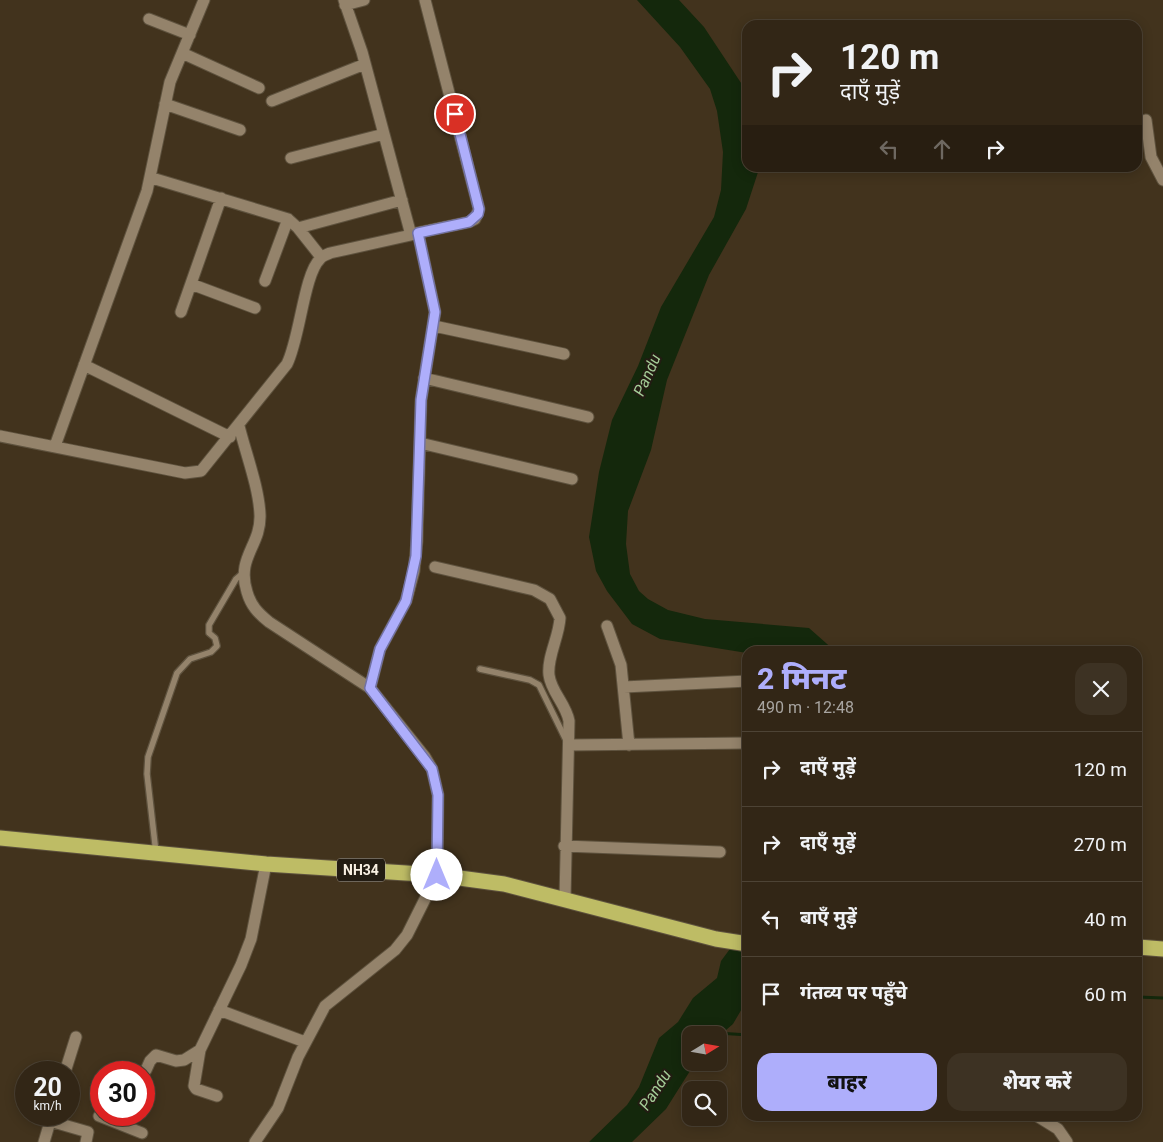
<!DOCTYPE html>
<html lang="hi">
<meta charset="utf-8">
<style>
body{margin:0;font-family:Roboto,"Noto Sans Devanagari",sans-serif;background:#3d3223;color:#f1f3f6;height:100vh;display:flex;flex-direction:column;font-size:19px;white-space:nowrap}
*{box-sizing:border-box;margin:0}
p{font-size:16px;color:#a8a5a1}
.icon{flex:none;width:28px;height:28px;fill:none;stroke:currentColor;stroke-width:2;stroke-linecap:round;stroke-linejoin:round}
.map{position:relative;flex:1;overflow:hidden}
.details{position:absolute;left:742px;top:646px;width:400px;height:475px;display:flex;flex-direction:column;background:#322616;border-radius:15px;box-shadow:0 2px 12px #0003,0 0 0 1px #4d4335}
.details>*{flex:none}
.top-card{position:absolute;left:742px;top:20px;width:400px;height:152px;border-radius:15px;box-shadow:0 2px 12px #0003,0 0 0 1px #4d4335;background:#322616;color:#f1f3f6;overflow:hidden}
.needle{width:32px;rotate:79deg}
.buttons{position:absolute;left:682px;top:1026px;display:grid;gap:10px}
.buttons a{display:grid;place-items:center;width:45px;height:45px;border-radius:10px;background:#322616;box-shadow:0 2px 12px #0003,0 0 0 1px #4d4335;font-size:25px}
.speed{position:absolute;left:15px;top:1061px;display:flex;gap:10px;font-size:25px;font-weight:700;text-align:center}
.speed>*{display:grid;place-content:center;width:65px;height:65px;border-radius:50%;background:#322616;box-shadow:0 2px 12px #0003,0 0 0 1px #4d4335;line-height:1}
.speed small{font-size:12px;font-weight:400}
.speed .limit{border:8px solid #d22;background:#fff;color:#111}
.pin{position:absolute;display:grid;place-items:center;width:42px;height:42px;color:#fff;margin:-21px;border:2px solid #fff;border-radius:50%;box-shadow:0 1px 5px #0007}
.me{position:absolute;width:55px;margin:-28px;rotate:0deg;stroke-linejoin:round;filter:drop-shadow(0 0 4px #0008)}
.turn{display:flex;align-items:center;gap:18px;height:105px;padding:0 15px;font-size:22px}
.turn .icon{width:65px;height:65px;stroke-width:2.5}
.turn b{display:block;font-size:35px;line-height:42px}
.lanes{display:flex;align-items:center;height:48px;padding:0 15px;background:#0003;justify-content:center;gap:25px;direction:ltr}
.lanes .off{opacity:.35}
.round{display:grid;place-items:center;flex:none;width:52px;height:52px;border-radius:15px;background:#3d3223}
.headline{display:flex;align-items:center;justify-content:space-between;height:85px;padding:0 15px}
h1{font-size:30px;font-weight:800;line-height:38px;color:#aeaefb}
.button{display:flex;gap:10px;margin-top:auto;padding:10px 15px}
.button a{flex:1;height:58px;border-radius:15px;background:#aeaefb;color:#111;font-size:20px;font-weight:800;line-height:58px;text-align:center}
.button a+a{background:#3d3223;color:#f1f3f6}
ul{padding:0;list-style:none}
li{display:flex;align-items:center;gap:15px;height:75px;padding:0 15px;border-top:1px solid #4d4335}
li div{flex:1}
li b{display:block;font-size:19px}
li em{font-style:normal}
.map>svg:first-child{display:block}
</style>
<div class="map">
<svg width="1163" height="1142" viewBox="0 0 1163 1142">
<rect width="100%" height="100%" fill="#42331d"/>
<path fill="#14280c" d="M637,0H679L704,27L747,92L748,168L759,169L746,209L709,275L667,380L651,450L628,511L626,544L630,574L639,591L648,599L668,610L705,619L809,628L835,651L747,653L660,639L632,624L607,591L596,571L589,537L599,472L612,420L638,366L661,307L714,217L721,190L723,152L717,111L710,89L680,47Z
M747,926V1000L733,1024L719,1036L691,1035V1062L695,1063L666,1109L632,1142H589L627,1105L639,1087L659,1038L678,1022L693,998L717,978L721,961Z"/>
<g fill="none" stroke-linecap="round" stroke-linejoin="round">
<path stroke="#14280c" stroke-width="3" d="M1138,997L1163,998
M718,1033L748,1035"/>
<defs>
<path id="lane" d="M480,669L530,680L539,685L566,740
M156,853L147,774L148,757L177,673L190,659L211,652L217,646L215,638L209,633V625L236,579L243,573"/>
<path id="street" d="M345,5L364,0
M149,19L190,35
M182,53L259,88
M272,101L365,64
M165,104L240,130
M1146,120L1151,157L1163,180
M291,158L384,134
M152,178L288,219L298,228L321,257
M298,228L402,200
M412,234L469,222L475,219L479,209L425,0
M265,281L288,219
M191,284L255,308
M181,312L221,198
M434,326L564,354
M84,365L230,437
M424,378L588,417
M239,426C246,454 259,488 260,515C261,546 236,557 247,592C251,606 258,613 269,622L370,688L425,757L432,769L438,795L437,875L407,935L395,950L325,1006L298,1057L278,1108L255,1142
M0,436L185,473L201,471L287,364C300,338 304,274 320,259C322,256 326,255 330,253L411,235L362,52L344,0
M420,443L572,479
M55,446L147,191L170,82L204,0
M435,567L534,590L550,599L560,618C559,637 547,657 549,675C551,692 566,704 569,721L565,899
M607,626L621,665L629,745
M624,687L748,681
M370,688L380,649L406,601L414,571L417,541L421,400L435,312L418,233
M569,745L748,743
M564,846L720,852
M219,1010L305,1042
M200,1050L194,1086L196,1089L217,1096
M65,1072L76,1037
M142,1072L146,1070L150,1061L156,1055L176,1061L184,1060L200,1050L241,965L251,939L266,864
M99,1116L142,1133
M1037,1116L1058,1129L1067,1142
M50,1121L88,1132L86,1142
M44,1142L52,1115"/>
<path id="highway" d="M0,838L266,864L437,875L504,884L716,939L748,944
M1138,947L1163,949"/>
</defs>
<use href="#lane" stroke="#5e523e" stroke-width="8"/>
<use href="#street" stroke="#5e523e" stroke-width="13"/>
<use href="#highway" stroke="#5e523e" stroke-width="17"/>
<use href="#lane" stroke="#94836b" stroke-width="5.5"/>
<use href="#street" stroke="#94836b" stroke-width="11"/>
<use href="#highway" stroke="#bebc65" stroke-width="15"/>
</g>
<g fill="none" stroke-linecap="round" stroke-linejoin="round">
<defs>
<path id="route" d="M437,875L438,795L432,769L370,688L380,649L406,601L416,556L421,400L435,312L418,233L469,222L478,214L479,209L455,114"/>
</defs>
<use href="#route" stroke="#7171a3" stroke-width="12"/>
<use href="#route" stroke="#aeaefb" stroke-width="9"/>
</g>
<g text-anchor="middle" dominant-baseline="central" stroke-width="4" stroke-linejoin="round" paint-order="stroke">
<rect fill="#231c13" stroke="#b8b0a4" stroke-width="1" x="337" y="858.5" width="48" height="23" rx="4"/>
<g font-size="14" font-weight="bold" fill="#f8efe2">
<text x="361" y="870">NH34</text>
</g>
<g font-size="16" font-style="italic" fill="#a4cc97" stroke="#231c13">
<text transform="translate(647 375) rotate(-66)">Pandu</text>
<text transform="translate(655 1090) rotate(-57)">Pandu</text>
</g>
</g>
</svg>
<div class="buttons">
<a><svg class="needle" viewBox="-14 -14 28 28"><path d="M0-13l5 13h-10z" fill="#e53935"/><path d="M0 13l5-13h-10z" fill="#a8a5a1"/></svg></a>
<a><svg class="icon" aria-label="search" viewBox="0 0 24 24"><circle cx="10" cy="10" r="6"/><path d="M15 15l6 6"/></svg></a>
</div>
<div class="speed"><div>20<small>km/h</small></div><div class="limit">30</div></div>
<div class="pin" style="left:455px;top:114px;background:#d93025"><svg class="icon" aria-label="arrive" viewBox="0 0 24 24"><path d="M6 21V4h12l-3 4 3 4H6"/></svg></div>
<svg class="me" style="left:437px;top:875px" viewBox="-20 -20 40 40"><circle r="19" fill="#fff"/><path d="M0-13L10 11 0 6-10 11z" fill="#aeaefb"/></svg>
<div class="top-card">
<div class="turn"><svg class="icon" aria-label="right" viewBox="0 0 24 24"><path d="M7 20v-9h11M14 6l5 5-5 5"/></svg><div><b>120 m</b>दाएँ मुड़ें</div></div>
<div class="lanes"><svg class="icon off" aria-label="left" viewBox="0 0 24 24"><path d="M17 20v-9H6M10 6l-5 5 5 5"/></svg><svg class="icon off" aria-label="ahead" viewBox="0 0 24 24"><path d="M12 20V5M6 11l6-6 6 6"/></svg><svg class="icon" aria-label="right" viewBox="0 0 24 24"><path d="M7 20v-9h11M14 6l5 5-5 5"/></svg></div>
</div>
<section class="details">
<div class="headline"><div><h1>2 मिनट</h1><p>490 m · 12:48</p></div><a class="round"><svg class="icon" aria-label="close" viewBox="0 0 24 24"><path d="M6 6l12 12M18 6L6 18"/></svg></a></div>
<ul>
<li><svg class="icon" aria-label="right" viewBox="0 0 24 24"><path d="M7 20v-9h11M14 6l5 5-5 5"/></svg><div><b>दाएँ मुड़ें</b></div><em>120 m</em></li>
<li><svg class="icon" aria-label="right" viewBox="0 0 24 24"><path d="M7 20v-9h11M14 6l5 5-5 5"/></svg><div><b>दाएँ मुड़ें</b></div><em>270 m</em></li>
<li><svg class="icon" aria-label="left" viewBox="0 0 24 24"><path d="M17 20v-9H6M10 6l-5 5 5 5"/></svg><div><b>बाएँ मुड़ें</b></div><em>40 m</em></li>
<li><svg class="icon" aria-label="arrive" viewBox="0 0 24 24"><path d="M6 21V4h12l-3 4 3 4H6"/></svg><div><b>गंतव्य पर पहुँचे</b></div><em>60 m</em></li>
</ul>
<div class="button"><a>बाहर</a><a>शेयर करें</a></div>
</section>
</div>
